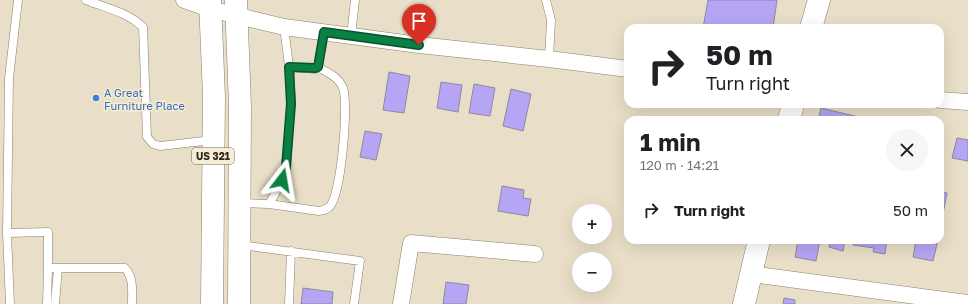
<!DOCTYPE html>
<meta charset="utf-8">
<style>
body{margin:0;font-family:"Golos Text",sans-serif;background:#f6f6f6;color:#202124;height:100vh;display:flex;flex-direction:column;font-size:15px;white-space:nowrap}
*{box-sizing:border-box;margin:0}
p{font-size:13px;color:#757577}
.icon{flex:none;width:22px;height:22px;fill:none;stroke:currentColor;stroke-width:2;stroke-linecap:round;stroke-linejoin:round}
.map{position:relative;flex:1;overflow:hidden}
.details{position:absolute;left:624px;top:116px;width:320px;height:128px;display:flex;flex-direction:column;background:#fff;border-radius:12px;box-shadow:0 4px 16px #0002}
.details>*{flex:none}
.banner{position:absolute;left:624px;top:24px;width:320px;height:84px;border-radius:12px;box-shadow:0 4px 16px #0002;background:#fff;color:#202124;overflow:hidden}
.tools{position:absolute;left:572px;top:204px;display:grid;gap:8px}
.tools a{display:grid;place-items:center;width:40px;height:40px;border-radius:50%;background:#fff;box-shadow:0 4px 16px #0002;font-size:20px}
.pin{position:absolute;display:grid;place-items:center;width:34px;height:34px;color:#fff;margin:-41px -17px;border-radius:50% 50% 50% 0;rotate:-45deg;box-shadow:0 0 4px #0007}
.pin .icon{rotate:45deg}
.me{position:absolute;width:44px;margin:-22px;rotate:14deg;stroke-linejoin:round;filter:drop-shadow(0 0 3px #0008)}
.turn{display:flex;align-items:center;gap:14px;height:84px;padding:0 16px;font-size:18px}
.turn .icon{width:52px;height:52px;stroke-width:2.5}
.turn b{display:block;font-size:28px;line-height:34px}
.round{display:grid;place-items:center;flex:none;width:42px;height:42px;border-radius:21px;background:#f6f6f6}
.headline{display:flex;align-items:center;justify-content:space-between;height:68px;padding:0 16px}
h1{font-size:24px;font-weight:700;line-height:30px}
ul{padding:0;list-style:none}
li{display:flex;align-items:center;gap:12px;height:52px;padding:0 16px}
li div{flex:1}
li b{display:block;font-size:15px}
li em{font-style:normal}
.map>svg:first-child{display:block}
</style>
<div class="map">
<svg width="968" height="304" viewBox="0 0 968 304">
<rect width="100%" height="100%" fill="#e9dfc8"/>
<path fill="#b6a5f4" stroke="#8d899f" d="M708,0H777L773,28H703Z
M389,72L410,76L404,113L383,110Z
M441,82L462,85L458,112L437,108Z
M474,84L495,88L490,116L469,113Z
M511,89L531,94L523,131L503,126Z
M821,108L859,117V120H818Z
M365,131L382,134L376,160L360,157Z
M957,138L968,140V161L952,158Z
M502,186L524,190L523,198L531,199L528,216L498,211Z
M940,192L947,193L940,229Z
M798,240H820L816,261L795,257Z
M830,240H845L843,251L829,247Z
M853,240H887L885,254L873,252L874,248L853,245Z
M916,240H938L933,261L913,257Z
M446,282L469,285L466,304H443Z
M303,288L333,292L332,304H301Z
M784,298L795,300V304H783Z"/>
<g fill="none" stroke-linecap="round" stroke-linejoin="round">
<defs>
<path id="lane" d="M86,0C108,9 125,11 143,27L147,137L153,144L160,146L213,140
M546,0L551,20L549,59
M351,36L355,0
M289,67L315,69L318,67L324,32
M240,203L269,204L275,194L286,167L291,104L290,74L284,27
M269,204L319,211C324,210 327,210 330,206C341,195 349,104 343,88C339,77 328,73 318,67
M7,233L9,78L18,0
M241,245L360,261L354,304
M10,304L7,233L48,232V268
M47,304L48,268H125C134,278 132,291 132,304
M55,304L58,268
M289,304L291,251"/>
<path id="street" d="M184,0L210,9L284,27L419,45L549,59L628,69
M940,100L968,102
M751,274L968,303
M401,304L411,243L535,254"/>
<path id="secondary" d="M811,28L819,0
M789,120L793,104
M744,304L759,240"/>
<path id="highway" d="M210,0L214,97L212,304
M236,0L240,106L239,304"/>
</defs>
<use href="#lane" stroke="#897f6b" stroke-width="9"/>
<use href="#street" stroke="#897f6b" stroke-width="17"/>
<use href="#secondary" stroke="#897f6b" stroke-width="23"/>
<use href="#highway" stroke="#897f6b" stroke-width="23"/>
<use href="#lane" stroke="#fff" stroke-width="8"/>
<use href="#street" stroke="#fff" stroke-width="16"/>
<use href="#secondary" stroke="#fff" stroke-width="22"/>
<use href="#highway" stroke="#fff" stroke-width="22"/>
</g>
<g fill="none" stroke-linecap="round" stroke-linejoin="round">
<defs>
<path id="route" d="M282,180L286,167L291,104L289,67L315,68L318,67L324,32L419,45"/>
</defs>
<use href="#route" stroke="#07532c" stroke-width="10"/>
<use href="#route" stroke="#0b8043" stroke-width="7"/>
</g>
<circle fill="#3f7fe0" stroke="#f7ecd5" stroke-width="1.5" cx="96" cy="98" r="4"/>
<g text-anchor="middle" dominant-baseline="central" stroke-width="3" stroke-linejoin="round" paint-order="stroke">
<rect fill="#f7ecd5" stroke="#6a6457" stroke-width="1" x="192" y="148" width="42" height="16" rx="3"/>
<g font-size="10" font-weight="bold" fill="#2e2a21">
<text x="213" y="156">US 321</text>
</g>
<g font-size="11" fill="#366cbe" stroke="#f7ecd5" text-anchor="start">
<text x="104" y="92">A Great<tspan x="104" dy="13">Furniture Place</tspan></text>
</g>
</g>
</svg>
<div class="tools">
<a>+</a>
<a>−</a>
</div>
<div class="pin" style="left:419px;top:45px;background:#d93025"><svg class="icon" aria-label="arrive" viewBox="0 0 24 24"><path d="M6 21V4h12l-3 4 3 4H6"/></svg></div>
<svg class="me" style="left:282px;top:180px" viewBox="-20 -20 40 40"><path d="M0-17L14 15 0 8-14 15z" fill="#0b8043" stroke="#fff" stroke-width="4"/></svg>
<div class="banner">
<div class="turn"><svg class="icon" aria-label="right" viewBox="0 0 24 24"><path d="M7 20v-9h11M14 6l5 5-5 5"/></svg><div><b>50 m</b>Turn right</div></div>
</div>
<section class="details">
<div class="headline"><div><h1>1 min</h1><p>120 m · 14:21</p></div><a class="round"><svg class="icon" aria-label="close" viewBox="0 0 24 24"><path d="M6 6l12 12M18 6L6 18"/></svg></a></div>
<ul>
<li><svg class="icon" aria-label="right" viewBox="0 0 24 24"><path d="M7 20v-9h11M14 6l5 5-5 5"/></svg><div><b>Turn right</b></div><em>50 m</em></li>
</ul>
</section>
</div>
